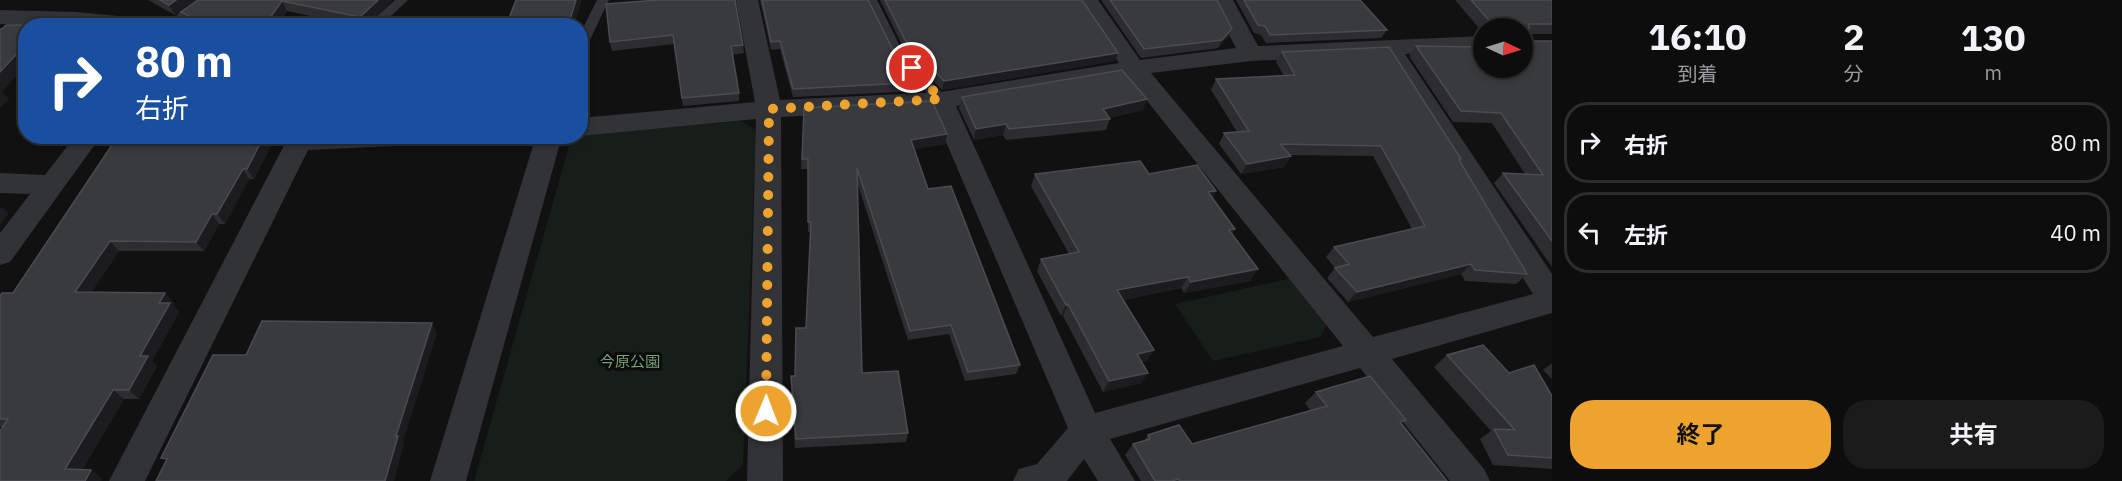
<!DOCTYPE html>
<html lang="ja">
<meta charset="utf-8">
<style>
body{margin:0;font-family:"IBM Plex Sans","Noto Sans JP",sans-serif;background:#1b1b1c;color:#f1f3f6;height:100vh;display:flex;flex-direction:column;font-size:22px;white-space:nowrap}
*{box-sizing:border-box;margin:0}
p{font-size:20px;color:#9a9c9e}
.icon{flex:none;width:33px;height:33px;fill:none;stroke:currentColor;stroke-width:2;stroke-linecap:round;stroke-linejoin:round}
.map{position:relative;flex:1;overflow:hidden}
.sheet{display:flex;flex-direction:column;background:#0d0d0e;width:570px}
.sheet>*{flex:none}
.guide{position:absolute;left:18px;top:18px;width:570px;height:126px;border-radius:24px;box-shadow:0 3px 9px #0003,0 0 0 2px #2d2d2e;background:#1a4fa0;color:#fff;overflow:hidden}
.needle{width:39px;rotate:94deg}
.fabs{position:absolute;left:1473px;top:18px;display:grid;gap:12px}
.fabs a{display:grid;place-items:center;width:60px;height:60px;border-radius:50%;background:#0d0d0e;box-shadow:0 3px 9px #0003,0 0 0 2px #2d2d2e;font-size:30px}
.pin{position:absolute;display:grid;place-items:center;width:51px;height:51px;color:#fff;margin:-26px;border:3px solid #fff;border-radius:50%;box-shadow:0 2px 6px #0007}
.me{position:absolute;width:66px;margin:-33px;rotate:1deg;stroke-linejoin:round;filter:drop-shadow(0 0 4px #0008)}
.turn{display:flex;align-items:center;gap:21px;height:126px;padding:0 18px;font-size:27px}
.turn .icon{width:78px;height:78px;stroke-width:2.5}
.turn b{display:block;font-size:42px;line-height:51px}
.eta{display:flex;justify-content:space-evenly;align-items:center;height:102px;text-align:center}
.eta b{font-size:36px;font-weight:700;line-height:42px}
.cta{display:flex;gap:12px;margin-top:auto;padding:12px 18px}
.cta a{flex:1;height:69px;border-radius:24px;background:#eda32d;color:#111;font-size:24px;font-weight:700;line-height:69px;text-align:center}
.cta a+a{background:#1b1b1c;color:#f1f3f6}
ul{padding:0;list-style:none}
li{display:flex;align-items:center;gap:18px;height:81px;margin:0 12px 9px;padding:0 6px;border:3px solid #2d2d2e;border-radius:24px}
li div{flex:1}
li b{display:block;font-size:22px}
li em{font-style:normal}
main{display:flex;flex:1;min-height:0}
.map>svg:first-child{display:block}
</style>
<main>
<div class="map">
<svg width="1552" height="481" viewBox="0 0 1552 481">
<rect width="100%" height="100%" fill="#111112"/>
<path fill="#171d18" d="M741,121L756,130L743,465L726,481H474L569,146L584,134Z
M1292,278L1328,321L1321,337L1213,361L1175,304Z"/>
<g fill="none" stroke-linecap="round" stroke-linejoin="round">
<path fill="#323337" fill-rule="evenodd" d="M200,0H214L188,16L180,26H167L180,12Z
M395,0H408L380,26H366Z
M597,0H609L586,48L580,52V34Z
M865,0H877L902,50L946,97L947,100L946,103H936L893,55Z"/>
<path fill="#323337" fill-rule="evenodd" d="M736,0H758L780,100L941,92L1119,63L1076,0H1098L1140,60L1236,48L1211,0H1233L1258,46L1484,36V50L1405,54L1552,274V313L1392,359L1484,469L1490,481H1450L1360,368L1110,439L1135,481H1098L1084,459L1067,481H1013L1019,469L1037,464L1068,428L932,109L781,117L783,481H747L756,119L580,136V118L755,102ZM1383,55L1533,294L1373,337L1151,73L1251,61ZM1128,77L1343,346L1095,413L956,106Z
M0,10L76,12L148,19L156,21L159,26L0,24Z
M75,136H101L10,262L0,265V233L30,194L0,193V173L45,175Z
M289,136H425L422,142L413,145L308,150L145,481H109Z
M536,136H562L466,481H430Z"/>
</g>
<path fill="#2d2d30" d="M148,0H196L175,15Z
M198,0H392L366,26H357L287,11L276,26H187L189,23L187,21L181,12Z
M658,0L743,45L744,53L732,55L739,93V101L683,106L674,44L612,51L610,42Z
M760,0H868L892,48L923,82L922,91L793,97L780,49L771,50Z
M880,0H1082L1118,53L1115,61L942,90L904,49Z
M1101,0H1217L1232,29L1228,37L1218,48L1141,58Z
M1236,0H1360L1387,30L1381,38L1266,43L1261,35L1254,33Z
M1455,0H1552V34H1529V41H1552V267L1494,183L1503,173L1525,174L1492,123L1453,122L1409,56L1416,46L1522,68V28H1484V34Z
M1282,52L1459,161L1527,274L1516,284L1465,281L1461,274L1348,302L1327,278L1335,268L1326,257L1334,247L1412,229L1373,156L1290,155L1291,156L1284,167L1241,174L1219,144L1224,133L1237,132L1211,90L1216,79L1284,76L1276,62Z
M962,97L1143,110L1109,118L1110,119L1106,130L1006,140L1003,135L974,140L959,108Z
M804,108L947,134L945,144L914,149L928,189L1020,365L1016,374L965,381L949,334L908,340L857,182L862,373L908,433L906,442L795,448L791,385V376H795L806,328L811,232H808V169H801Z
M276,136L254,179H249L225,224H219L204,251H119L91,292L165,293L174,303L173,305L179,312L152,361L157,366L139,399H124L82,470L102,478L101,481L3,427H0V296L13,293Z
M1035,174H1149L1216,191L1212,198L1235,229L1232,234L1250,281L1184,293L1181,288L1123,300L1147,361L1142,362L1141,383L1103,392L1063,316H1061L1037,271L1041,259L1069,254L1031,186Z
M1447,355L1509,373L1552,396V469L1493,465L1480,439L1491,431L1434,367Z
M1552,363V379L1543,370Z
M1316,392L1402,424L1447,481H1141L1125,455L1133,444L1144,441L1148,435L1192,444L1310,410L1305,403Z"/>
<path fill="#1c1c1e" d="M176,0H196L175,15L169,5Z
M378,0H392L366,26H363L360,17Z
M576,0H582L574,26H568Z
M282,1L287,11L276,26H264Z
M1232,29L1228,37L1218,48L1222,40Z
M26,44V65L2,92L9,99L0,108V72Z
M1118,53L1115,61L942,90L944,81Z
M1147,99L1143,110L1099,120L1103,109Z
M1006,124L1003,135L974,140L976,129Z
M947,134L945,144L909,150L911,140Z
M264,136H276L254,179L247,169Z
M1291,156L1284,167L1241,174L1247,164Z
M243,169L249,179L225,224L217,214Z
M1216,191L1210,203L1208,192Z
M2,207L9,214L0,225V209Z
M212,214L219,224L204,251L196,242Z
M1235,229L1228,240L1229,230Z
M110,241L119,251L85,302L75,292Z
M1471,264L1461,274L1348,302L1357,292Z
M1258,269L1250,281L1184,293L1191,282Z
M1188,277L1181,288L1112,302L1117,290Z
M165,293L174,303L173,305L179,312L152,361L157,366L139,399L129,390L159,303Z
M1068,304L1063,316H1061L1066,305Z
M432,323L437,333L403,442L404,445L394,481H385L396,436Z
M1154,350L1147,361L1131,365L1137,354Z
M1148,373L1141,383L1103,392L1109,381Z
M113,390L124,399L77,478L65,469Z
M91,470L102,478L101,481H85Z"/>
<path fill="#393a3e" stroke="#4a4c50" stroke-width="1.5" d="M160,0H176L169,5Z
M198,0H378L360,17L282,1L264,26H187L193,18L181,12Z
M516,0H576L568,26H506Z
M658,0H735L743,45L731,46L739,93L682,98L673,35L610,42L606,4Z
M762,0H868L892,48L923,82L793,89L780,41L771,42Z
M885,0H1082L1118,53L944,81L905,40Z
M1110,0H1217L1232,29L1222,40L1144,49Z
M1244,0H1360L1387,30L1270,35L1265,26L1258,25Z
M1471,0H1552V24H1529V41H1552V241L1503,173L1543,175L1501,113L1461,111L1416,46L1484,47V68H1522V28H1496Z
M6,25H43L42,26H26V44L0,72V29H2Z
M1389,47L1461,159L1459,160L1527,274L1475,270L1471,264L1357,292L1335,268L1349,264L1334,247L1425,226L1381,146L1280,144L1291,156L1247,164L1224,133L1249,131L1216,79L1295,75L1282,52Z
M1122,70L1147,99L1103,109L1110,119L1009,129L1006,124L976,129L962,97Z
M932,101L947,134L911,140L928,189L951,186L1020,365L968,372L951,325L910,331L857,168L862,373L898,371L908,433L796,439L791,376H795L796,328H806L811,222H808V159H802L804,108Z
M118,136H264L247,169H243L217,214H212L196,242L110,241L75,292L165,293L159,303H170L140,356H148L129,390H113L65,469L91,470L85,481H0V431L8,419H0V296L2,293H13Z
M1140,161L1149,174L1197,165L1216,191L1208,192L1235,229L1229,230L1258,269L1191,282L1188,277L1117,290L1154,350L1137,354L1148,373L1109,381L1068,304L1066,305L1041,259L1079,252L1035,174Z
M262,321L432,323L396,436H398L385,481H156L167,459L161,458L213,355H246Z
M1483,345L1509,373L1534,365L1552,396V458L1508,455L1494,429L1515,430L1447,355Z
M1370,376L1406,420L1400,422L1447,481H1180L1178,479L1172,481H1155L1133,444L1150,439L1148,435L1179,425L1192,444L1327,406L1316,392Z"/>
<g fill="none" stroke-linecap="round" stroke-linejoin="round">
<path stroke="#eda32d" stroke-width="10" stroke-dasharray="0 18" d="M766,411L769,109L941,99L912,68"/>
</g>
<g text-anchor="middle" dominant-baseline="central" stroke-width="6" stroke-linejoin="round" paint-order="stroke">
<g font-size="15" fill="#799e7a" stroke="#0c0c0d">
<text x="630" y="361">今原公園</text>
</g>
</g>
</svg>
<div class="fabs">
<a><svg class="needle" viewBox="-14 -14 28 28"><path d="M0-13l5 13h-10z" fill="#e53935"/><path d="M0 13l5-13h-10z" fill="#9a9c9e"/></svg></a>
</div>
<div class="pin" style="left:912px;top:68px;background:#d93025"><svg class="icon" aria-label="arrive" viewBox="0 0 24 24"><path d="M6 21V4h12l-3 4 3 4H6"/></svg></div>
<svg class="me" style="left:766px;top:411px" viewBox="-20 -20 40 40"><circle r="17" fill="#eda32d" stroke="#fff" stroke-width="3"/><path d="M0-11L8 9 0 5-8 9z" fill="#fff"/></svg>
<div class="guide">
<div class="turn"><svg class="icon" aria-label="right" viewBox="0 0 24 24"><path d="M7 20v-9h11M14 6l5 5-5 5"/></svg><div><b>80 m</b>右折</div></div>
</div>
</div>
<section class="sheet">
<div class="eta">
<div><b>16:10</b><p>到着</p></div>
<div><b>2</b><p>分</p></div>
<div><b>130</b><p>m</p></div>
</div>
<ul>
<li><svg class="icon" aria-label="right" viewBox="0 0 24 24"><path d="M7 20v-9h11M14 6l5 5-5 5"/></svg><div><b>右折</b></div><em>80 m</em></li>
<li><svg class="icon" aria-label="left" viewBox="0 0 24 24"><path d="M17 20v-9H6M10 6l-5 5 5 5"/></svg><div><b>左折</b></div><em>40 m</em></li>
</ul>
<div class="cta"><a>終了</a><a>共有</a></div>
</section>
</main>
